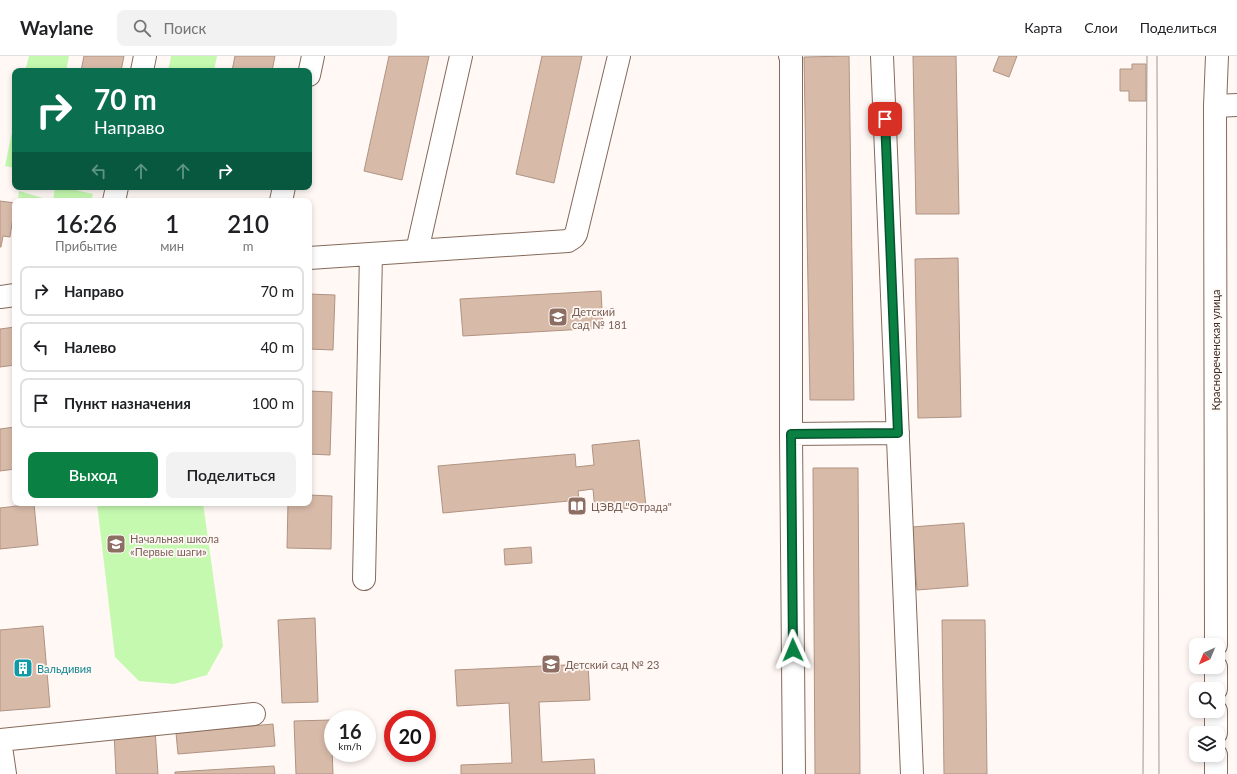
<!DOCTYPE html>
<html lang="ru">
<meta charset="utf-8">
<style>
body{margin:0;font-family:Lato,sans-serif;background:#f2f2f2;color:#202124;height:100vh;display:flex;flex-direction:column;font-size:15px;white-space:nowrap}
*{box-sizing:border-box;margin:0}
p{font-size:13px;color:#757577}
.icon{flex:none;width:22px;height:22px;fill:none;stroke:currentColor;stroke-width:2;stroke-linecap:round;stroke-linejoin:round}
.map{position:relative;flex:1;overflow:hidden}
.drawer{position:absolute;left:12px;top:142px;width:300px;height:308px;display:flex;flex-direction:column;background:#fff;border-radius:8px;box-shadow:0 2px 6px #0003}
.drawer>*{flex:none}
.banner{position:absolute;left:12px;top:12px;width:300px;height:122px;border-radius:8px;box-shadow:0 2px 6px #0003;background:#0b6e4f;color:#fff;overflow:hidden}
.needle{width:26px;rotate:224deg}
.tools{position:absolute;left:1189px;top:582px;display:grid;gap:8px}
.tools a{display:grid;place-items:center;width:36px;height:36px;border-radius:8px;background:#fff;box-shadow:0 2px 6px #0003;font-size:20px}
.speed{position:absolute;left:324px;top:654px;display:flex;gap:8px;font-size:20px;font-weight:700;text-align:center}
.speed>*{display:grid;place-content:center;width:52px;height:52px;border-radius:50%;background:#fff;box-shadow:0 2px 6px #0003;line-height:1}
.speed small{font-size:10px;font-weight:400}
.speed .limit{border:6px solid #d22;background:#fff;color:#111}
.pin{position:absolute;display:grid;place-items:center;width:34px;height:34px;color:#fff;margin:-17px;border-radius:8px;box-shadow:0 2px 6px #0006}
.me{position:absolute;width:44px;margin:-22px;rotate:359deg;stroke-linejoin:round;filter:drop-shadow(0 0 3px #0008)}
.turn{display:flex;align-items:center;gap:14px;height:84px;padding:0 16px;font-size:18px}
.turn .icon{width:52px;height:52px;stroke-width:2.5}
.turn b{display:block;font-size:28px;line-height:34px}
.lanes{display:flex;align-items:center;height:38px;padding:0 16px;background:#0003;justify-content:center;gap:20px;direction:ltr}
.lanes .off{opacity:.35}
.eta{display:flex;justify-content:space-evenly;align-items:center;height:68px;text-align:center}
.eta b{font-size:24px;font-weight:600;line-height:28px}
.primary-button{display:flex;gap:8px;margin-top:auto;padding:8px 16px}
.primary-button a{flex:1;height:46px;border-radius:8px;background:#0b8043;color:#fff;font-size:16px;font-weight:600;line-height:46px;text-align:center}
.primary-button a+a{background:#f2f2f2;color:#202124}
ul{padding:0;list-style:none}
li{display:flex;align-items:center;gap:12px;height:50px;margin:0 8px 6px;padding:0 8px;border:2px solid #e0e0e0;border-radius:8px}
li div{flex:1}
li b{display:block;font-size:15px}
li em{font-style:normal}
header{display:flex;align-items:center;gap:24px;box-sizing:border-box;height:56px;padding:0 20px;background:#fff;border-bottom:1px solid #e0e0e0}
header strong{font-size:19px}
nav{display:flex;gap:22px;margin-inline-start:auto;font-size:14px}
.search{width:280px;height:36px;background:#f2f2f2;display:flex;align-items:center;gap:10px;box-sizing:border-box;padding:0 14px;border-radius:8px;color:#757577;font-size:15px}
.map>svg:first-child{display:block}
</style>
<header>
<strong>Waylane</strong>
<div class="search"><svg class="icon" aria-label="search" viewBox="0 0 24 24"><circle cx="10" cy="10" r="6"/><path d="M15 15l6 6"/></svg>Поиск</div>
<nav><a>Карта</a><a>Слои</a><a>Поделиться</a></nav>
</header>
<div class="map">
<svg width="1237" height="718" viewBox="0 0 1237 718">
<rect width="100%" height="100%" fill="#fff8f5"/>
<path fill="#c5f9b0" d="M29,0H69L66,15H25Z
M171,0H217L214,15H168Z
M15,62V112L5,110Z
M55,131H62L93,138L91,145H18L19,135L53,145Z
M97,447H203L223,590L207,619L174,628L139,625L115,601Z"/>
<path fill="#d8baa9" stroke="#af9382" d="M84,0H124L121,15H81Z
M235,0H275L272,15H232Z
M389,0H429L402,124L364,115Z
M542,0H582L554,127L516,118Z
M849,0L854,344H810L804,1Z
M913,0H956L959,158H916Z
M999,0H1017L1009,21L993,15Z
M1132,8H1146V45H1129V35H1120V13H1132Z
M0,145L15,147L10,181L3,180L1,191H0Z
M958,202L961,361L918,362L915,203Z
M601,235L603,272L463,280L460,243Z
M309,238L335,239L333,294L309,293Z
M15,271V309L0,311V273Z
M309,335L332,336L330,399L309,398Z
M15,371V413L0,415V373Z
M639,384L646,451L595,455L593,433L578,435L579,444L443,457L438,410L575,398L576,411L594,409L592,389Z
M813,412H858L860,718H815Z
M309,439L332,440L331,493L287,492L288,447H309Z
M34,448L38,489L0,493V452Z
M964,467L968,530L917,534L912,471Z
M531,491L532,507L505,509L504,493Z
M315,562L318,646L282,647L278,564Z
M942,564H985L987,718H944Z
M43,570L50,651L0,655V574Z
M588,608L590,644L539,646L542,706L594,703L595,718H461V709L512,707L509,647L457,650L455,614Z
M331,664L333,718H296L294,665Z
M273,668L275,690L178,698L176,677Z
M155,674L158,718H116L114,676Z
M274,710L275,718H175V716Z"/>
<g fill="none" stroke-linecap="round" stroke-linejoin="round">
<defs>
<path id="minor" d="M790,0L791,2V378L794,718
M882,0L912,718
M142,15L145,0
M309,19L313,0
M1215,50L1237,49
M114,145L117,131
M281,145L284,131
M417,195L461,0
M309,202L568,185L574,181L576,178L619,0
M0,241L15,239
M791,378L898,377
M364,523L371,198
M0,684L254,658
M0,684L5,718"/>
<path id="major" d="M1216,589L1215,50L1217,0
M1216,611V633
M1216,655V677
M1216,699V718"/>
</defs>
<use href="#minor" stroke="#856a5b" stroke-width="24"/>
<use href="#major" stroke="#856a5b" stroke-width="24"/>
<use href="#minor" stroke="#fff" stroke-width="22"/>
<use href="#major" stroke="#fff" stroke-width="22"/>
<path stroke="#a09792" stroke-width="1" d="M1157,0L1159,718
M1143,718L1147,0"/>
</g>
<g fill="none" stroke-linecap="round" stroke-linejoin="round">
<defs>
<path id="route" d="M793,594L791,378L898,377L885,63"/>
</defs>
<use href="#route" stroke="#07532c" stroke-width="10"/>
<use href="#route" stroke="#0b8043" stroke-width="7"/>
</g>
<defs>
<symbol id="school-square" viewBox="-11 -11 22 22"><rect x="-9" y="-9" width="18" height="18" rx="4" fill="#8d6e63" stroke="#fff8f5"/><path d="M0-5L7-2L0 1L-7-2ZM-4 1L0 2.5L4 1V4Q0 6-4 4Z" fill="#fff"/></symbol>
<symbol id="library-square" viewBox="-11 -11 22 22"><rect x="-9" y="-9" width="18" height="18" rx="4" fill="#8d6e63" stroke="#fff8f5"/><path d="M-6-4Q-3-5.5-.7-3.5V5Q-3 3-6 4ZM6-4Q3-5.5 .7-3.5V5Q3 3 6 4Z" fill="#fff"/></symbol>
<symbol id="building-square" viewBox="-11 -11 22 22"><rect x="-9" y="-9" width="18" height="18" rx="4" fill="#0f9aa8" stroke="#fff8f5"/><path d="M-4-6H4V6H1V3H-1V6H-4ZM-2.5-4.3h1.7v1.8h-1.7ZM.8-4.3h1.7v1.8H.8ZM-2.5-1h1.7V.8h-1.7ZM.8-1h1.7V.8H.8Z" fill="#fff"/></symbol>
</defs>
<g fill-rule="evenodd">
<use href="#school-square" x="547" y="250" width="22" height="22"/>
<use href="#library-square" x="566" y="439" width="22" height="22"/>
<use href="#school-square" x="105" y="477" width="22" height="22"/>
<use href="#school-square" x="540" y="597" width="22" height="22"/>
<use href="#building-square" x="12" y="601" width="22" height="22"/>
</g>
<g text-anchor="middle" dominant-baseline="central" stroke-width="3.5" stroke-linejoin="round" paint-order="stroke">
<g font-size="11" fill="#785e54" stroke="#fff8f5" text-anchor="start">
<text x="572" y="255">Детский<tspan x="572" dy="13">сад № 181</tspan></text>
<text x="591" y="450">ЦЭВД "Отрада"</text>
<text x="130" y="482">Начальная школа<tspan x="130" dy="13">«Первые шаги»</tspan></text>
<text x="565" y="608">Детский сад № 23</text>
</g>
<g font-size="11" fill="#372c25" stroke="#fff8f5">
<text transform="translate(1215 294) rotate(-90)">Краснореченская улица</text>
</g>
<g font-size="11" fill="#0d838f" stroke="#fff8f5" text-anchor="start">
<text x="37" y="612">Вальдивия</text>
</g>
</g>
</svg>
<div class="tools">
<a><svg class="needle" viewBox="-14 -14 28 28"><path d="M0-13l5 13h-10z" fill="#e53935"/><path d="M0 13l5-13h-10z" fill="#757577"/></svg></a>
<a><svg class="icon" aria-label="search" viewBox="0 0 24 24"><circle cx="10" cy="10" r="6"/><path d="M15 15l6 6"/></svg></a>
<a><svg class="icon" aria-label="layers" viewBox="0 0 24 24"><path d="M12 4l9 5-9 5-9-5zM3 14l9 5 9-5"/></svg></a>
</div>
<div class="speed"><div>16<small>km/h</small></div><div class="limit">20</div></div>
<div class="pin" style="left:885px;top:63px;background:#d93025"><svg class="icon" aria-label="arrive" viewBox="0 0 24 24"><path d="M6 21V4h12l-3 4 3 4H6"/></svg></div>
<svg class="me" style="left:793px;top:594px" viewBox="-20 -20 40 40"><path d="M0-17L14 15 0 8-14 15z" fill="#0b8043" stroke="#fff" stroke-width="4"/></svg>
<div class="banner">
<div class="turn"><svg class="icon" aria-label="right" viewBox="0 0 24 24"><path d="M7 20v-9h11M14 6l5 5-5 5"/></svg><div><b>70 m</b>Направо</div></div>
<div class="lanes"><svg class="icon off" aria-label="left" viewBox="0 0 24 24"><path d="M17 20v-9H6M10 6l-5 5 5 5"/></svg><svg class="icon off" aria-label="ahead" viewBox="0 0 24 24"><path d="M12 20V5M6 11l6-6 6 6"/></svg><svg class="icon off" aria-label="ahead" viewBox="0 0 24 24"><path d="M12 20V5M6 11l6-6 6 6"/></svg><svg class="icon" aria-label="right" viewBox="0 0 24 24"><path d="M7 20v-9h11M14 6l5 5-5 5"/></svg></div>
</div>
<section class="drawer">
<div class="eta">
<div><b>16:26</b><p>Прибытие</p></div>
<div><b>1</b><p>мин</p></div>
<div><b>210</b><p>m</p></div>
</div>
<ul>
<li><svg class="icon" aria-label="right" viewBox="0 0 24 24"><path d="M7 20v-9h11M14 6l5 5-5 5"/></svg><div><b>Направо</b></div><em>70 m</em></li>
<li><svg class="icon" aria-label="left" viewBox="0 0 24 24"><path d="M17 20v-9H6M10 6l-5 5 5 5"/></svg><div><b>Налево</b></div><em>40 m</em></li>
<li><svg class="icon" aria-label="arrive" viewBox="0 0 24 24"><path d="M6 21V4h12l-3 4 3 4H6"/></svg><div><b>Пункт назначения</b></div><em>100 m</em></li>
</ul>
<div class="primary-button"><a>Выход</a><a>Поделиться</a></div>
</section>
</div>
